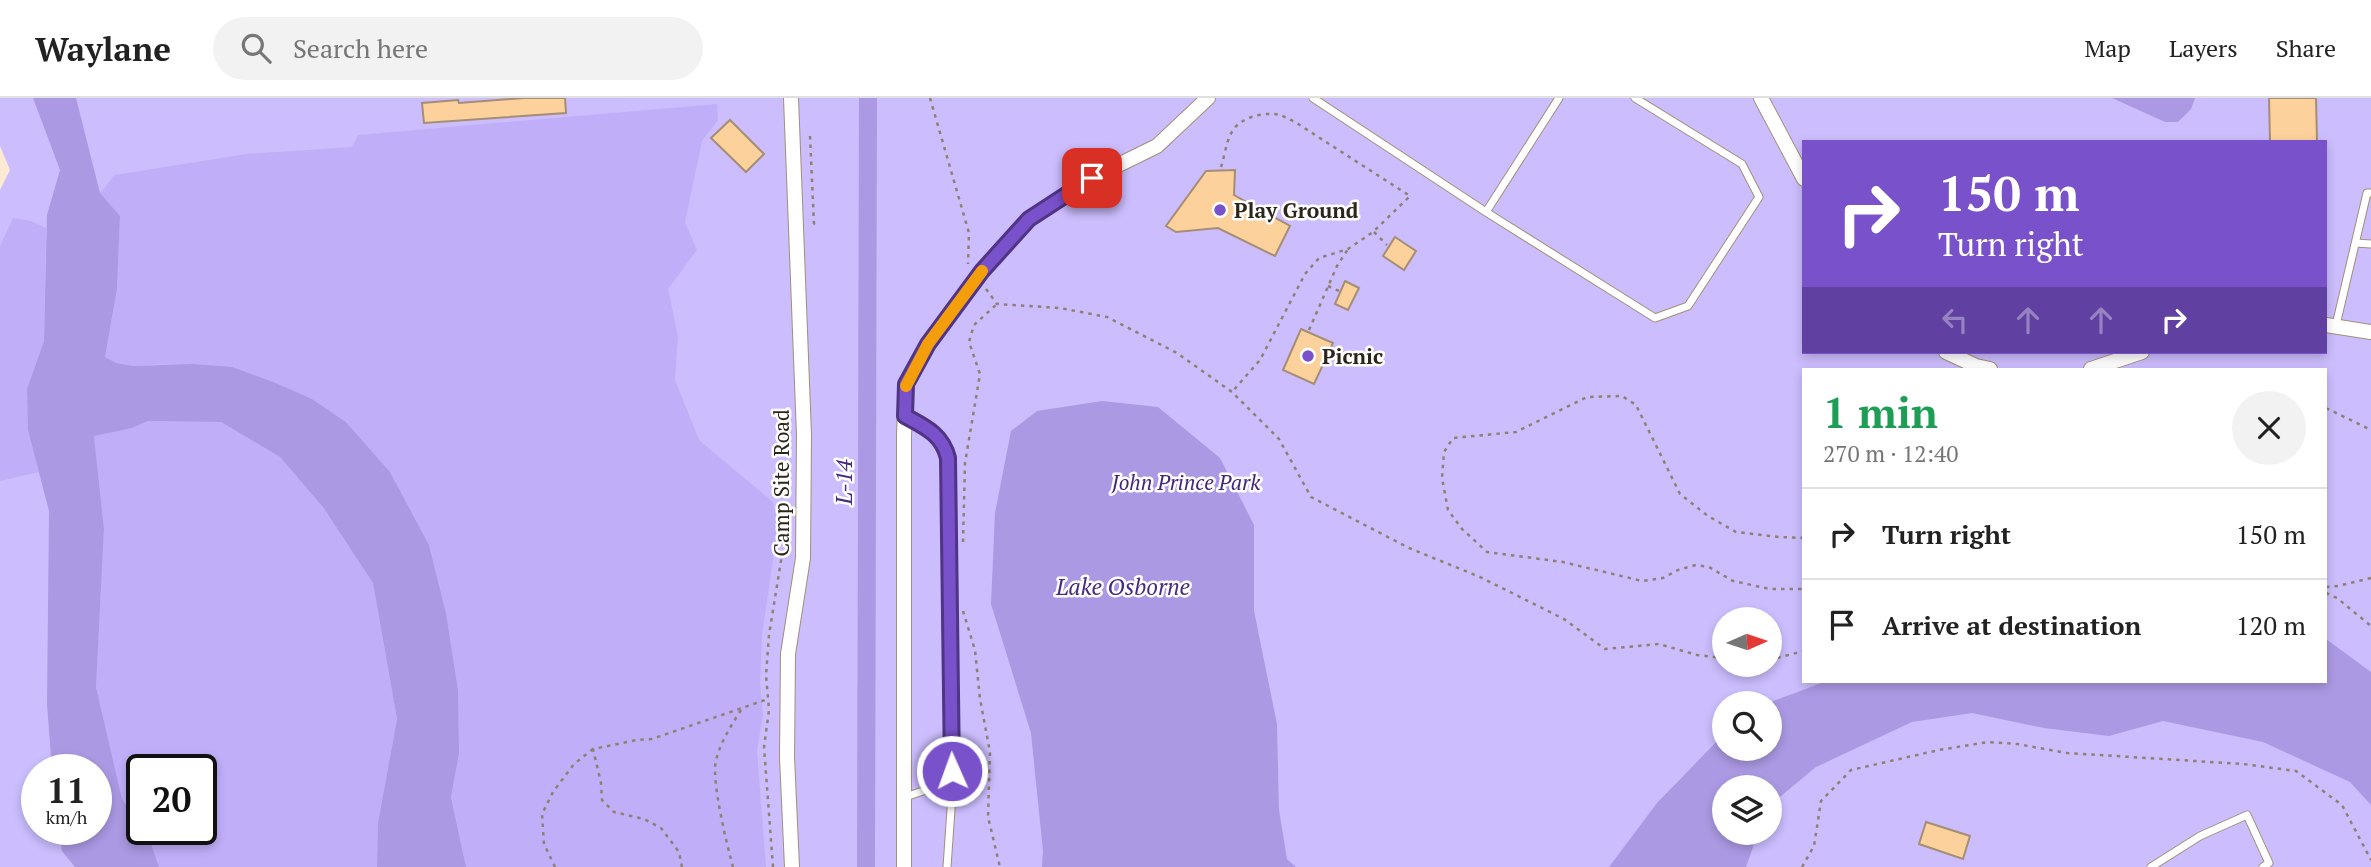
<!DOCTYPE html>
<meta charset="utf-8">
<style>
body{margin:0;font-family:"PT Serif",serif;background:#f2f2f2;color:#222;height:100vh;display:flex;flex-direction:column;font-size:26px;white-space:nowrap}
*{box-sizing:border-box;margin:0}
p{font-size:23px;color:#767676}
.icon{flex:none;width:38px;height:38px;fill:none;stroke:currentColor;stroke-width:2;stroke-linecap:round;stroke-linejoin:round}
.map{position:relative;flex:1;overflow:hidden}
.side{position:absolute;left:1802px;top:270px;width:525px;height:315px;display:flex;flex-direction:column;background:#fff;border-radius:0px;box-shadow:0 4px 10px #0003}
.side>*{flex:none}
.banner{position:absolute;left:1802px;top:42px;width:525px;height:214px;border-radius:0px;box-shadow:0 4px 10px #0003;background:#7951ca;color:#fff;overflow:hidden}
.needle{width:46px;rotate:87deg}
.fabs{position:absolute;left:1712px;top:509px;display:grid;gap:14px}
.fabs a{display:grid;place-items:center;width:70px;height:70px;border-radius:50%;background:#fff;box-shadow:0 4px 10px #0003;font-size:35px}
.speed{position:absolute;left:21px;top:656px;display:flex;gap:14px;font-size:35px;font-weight:700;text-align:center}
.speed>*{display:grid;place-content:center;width:91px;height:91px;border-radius:50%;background:#fff;box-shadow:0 4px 10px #0003;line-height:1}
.speed small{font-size:18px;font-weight:400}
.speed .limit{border:4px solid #111;border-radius:10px;background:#fff;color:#111}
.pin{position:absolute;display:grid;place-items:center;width:60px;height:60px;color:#fff;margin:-30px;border-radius:14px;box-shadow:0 4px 10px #0006}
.me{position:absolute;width:77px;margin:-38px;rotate:358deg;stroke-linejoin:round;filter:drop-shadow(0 0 5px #0008)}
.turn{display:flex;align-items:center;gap:24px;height:147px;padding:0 21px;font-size:32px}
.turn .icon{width:91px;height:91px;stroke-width:2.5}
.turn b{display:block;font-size:49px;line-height:60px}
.lanes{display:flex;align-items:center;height:66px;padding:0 21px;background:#0003;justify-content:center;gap:35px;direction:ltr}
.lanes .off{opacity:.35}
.round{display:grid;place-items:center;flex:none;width:74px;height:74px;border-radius:37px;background:#f2f2f2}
.overview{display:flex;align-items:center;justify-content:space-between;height:119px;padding:0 21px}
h1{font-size:42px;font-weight:600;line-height:52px;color:#1e9e55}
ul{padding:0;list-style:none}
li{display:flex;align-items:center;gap:21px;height:91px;padding:0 21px;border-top:2px solid #e0e0e0}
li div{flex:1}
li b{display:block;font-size:26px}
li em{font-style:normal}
header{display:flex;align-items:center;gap:42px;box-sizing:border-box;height:98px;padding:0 35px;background:#fff;border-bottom:2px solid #e0e0e0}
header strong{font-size:33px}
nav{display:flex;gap:38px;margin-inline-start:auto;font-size:24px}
.search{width:490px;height:63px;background:#f2f2f2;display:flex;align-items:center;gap:18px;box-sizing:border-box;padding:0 24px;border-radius:38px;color:#767676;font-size:26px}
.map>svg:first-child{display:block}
</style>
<header>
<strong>Waylane</strong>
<div class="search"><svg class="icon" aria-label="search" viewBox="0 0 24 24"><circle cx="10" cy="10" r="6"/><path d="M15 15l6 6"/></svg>Search here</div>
<nav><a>Map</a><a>Layers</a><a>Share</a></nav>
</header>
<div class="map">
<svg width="2371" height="769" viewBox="0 0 2371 769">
<rect width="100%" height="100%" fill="#fdead3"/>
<path fill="#ccbdfe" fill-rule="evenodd" d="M0,0H2371V769H0V92L10,72L0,48ZM1804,44H2326V254H1804ZM1804,271H2326V583H1804ZM1724,522H1769V567H1724ZM1724,606H1769V651H1724ZM37,672H96V732H37ZM142,672H201V732H142ZM1724,690H1769V735H1724Z"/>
<path fill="#c0aef9" d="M717,6L718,22L702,43L685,124L697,152L668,191L678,238L675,282L699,342L773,404L778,427L762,537L760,585L763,616L757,653L766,769H466L451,698L459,655L458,592L446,515L429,447L390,374L346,324L312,301L166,266L133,268L116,266L105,259L117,191L120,118L100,95L115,77L246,56L352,49L358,37Z
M13,120L31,123L46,130L44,243L27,291L28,332L39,374L0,383V148Z
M148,323L221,324L280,359L323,409L373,485L397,621L378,725L377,769H159L145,732H201V672H142V728L122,702L96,589L104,431L94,337L132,330Z"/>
<path fill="#ab99e3" d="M33,0H76L100,95L120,118L117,191L105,259L116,265L133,268L191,266L232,269L273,284L312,301L346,324L390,374L429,447L446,515L458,592L459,655L451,699L466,769H377L378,725L397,621L373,485L323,409L280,359L221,324L148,323L132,330L94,338L104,431L96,589L122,701L142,728V732L147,734L159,769H75L62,753L59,732H96V672H52L47,606L49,413L28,332L27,291L44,243L47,117L60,72Z
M2112,0H2195L2191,11L2178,24H2165Z
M1102,303L1158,309L1220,360L1254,427V513L1277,626L1279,712L1287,761L1296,769H1042L1043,753L1031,635L991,506L995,415L1011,333L1037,313Z
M2326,541L2371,574V707L2350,684L2263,644L2163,623L2109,638L2044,630L1972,615L1912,624L1816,669L1769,708V690H1724V735H1758L1746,769H1609L1657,705L1724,636V651H1769L1768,605L1827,583H2326Z"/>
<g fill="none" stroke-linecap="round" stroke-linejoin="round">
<path stroke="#ab99e3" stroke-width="18" d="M866,769L868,0"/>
</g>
<path fill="#fdd19b" stroke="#a48e74" stroke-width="2" d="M524,0H565L566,15L424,25L422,5L458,2L459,5Z
M2269,0H2316L2317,44H2270Z
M730,22L764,56L746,74L711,40Z
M1235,72L1234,97L1290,128L1275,158L1218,130L1176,134L1166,128L1206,73Z
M1395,139L1416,153L1404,172L1383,158Z
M1345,183L1359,190L1348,212L1335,206Z
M1301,231L1333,245L1314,286L1283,272Z
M1926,724L1970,738L1963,761L1919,746Z"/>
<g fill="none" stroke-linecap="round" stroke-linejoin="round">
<defs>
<path id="service" d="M1313,0L1486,114L1559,0
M1486,114L1655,220L1688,208L1759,99L1742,66L1635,0
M2356,145L2371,146
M2336,227L2367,95H2371
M906,318C925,329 942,337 948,360L952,697L947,769
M905,699L926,692L952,673
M2151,769L2200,738L2247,717L2269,765L2263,769"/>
<path id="minor" d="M791,0L804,337L803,460L788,556L787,659L792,769
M1761,0L1804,81
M2326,227L2371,234
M1946,254L1976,268L1990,271
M2091,271L2142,254
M904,769V338L906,286L928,246L982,173L1029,121L1092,80L1157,48L1208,0"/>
</defs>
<use href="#service" stroke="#a48f75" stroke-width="9"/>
<use href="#minor" stroke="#a48f75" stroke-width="16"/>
<path stroke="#8f8171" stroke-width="2.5" stroke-dasharray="3.5 5" stroke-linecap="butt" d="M930,0L969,135L968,166
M810,38L814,126H811
M1221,69C1225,57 1226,43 1233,32C1241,20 1260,15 1274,16C1281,16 1288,21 1295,24L1410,98L1373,134L1348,151L1319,160L1305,176L1260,262L1232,294
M1374,134L1387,147
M1328,188L1339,193
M986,191L997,206L1060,210L1107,219L1177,255L1232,294L1279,341L1311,399L1409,450L1480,479L1564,521L1605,551L1659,546L1697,557L1724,560
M1309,232L1337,168L1348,151
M2326,310L2371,332
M1804,440L1779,439L1736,434L1708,418L1680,396L1636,307L1622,298L1587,299L1516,334L1453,340L1444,354L1442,380L1448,412L1462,431L1487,454L1563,464L1642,483L1663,480L1678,472L1696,467L1709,469L1733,483L1770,491H1804
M963,444L965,365L980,276L969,244L974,227L997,206
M2326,489L2338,488L2371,480
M2326,495L2337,500L2371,528
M963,513L975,552L980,601L990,654L988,719L1000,769
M1769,562L1804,553
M555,769L544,746L542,716L553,694L574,666L593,651
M682,769L679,754L661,730L644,721L614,714L602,702L601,685L593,651L637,642L652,641L768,601
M733,769C727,747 711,682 716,662C721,643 732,626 743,609
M773,769L764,649L769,612L766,577L769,537L786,432
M1802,769L1814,748L1821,703L1851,672L1939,652L1988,644L2017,646L2067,655L2243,666L2296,673L2342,707L2371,762"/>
<use href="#service" stroke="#fff" stroke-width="7"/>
<use href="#minor" stroke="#fff" stroke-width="14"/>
</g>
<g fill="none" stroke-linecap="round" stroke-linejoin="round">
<defs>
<path id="route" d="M952,673L948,360C942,336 925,329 905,318L906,286L928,246L982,173L1029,121L1092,80"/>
</defs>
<use href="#route" stroke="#4f3583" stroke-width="18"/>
<use href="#route" stroke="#7951ca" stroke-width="12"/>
<path stroke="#f59e0b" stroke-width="12" d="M906,288L928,246L982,173"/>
</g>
<g fill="#7951ca" stroke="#fff" stroke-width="2.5">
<circle cx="1220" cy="112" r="7"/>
<circle cx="1308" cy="258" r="7"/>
</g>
<g text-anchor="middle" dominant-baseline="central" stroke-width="5" stroke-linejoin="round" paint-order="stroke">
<g font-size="21" font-weight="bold" fill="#2d241a" stroke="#fff" text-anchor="start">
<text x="1234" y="112">Play Ground</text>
<text x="1322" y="258">Picnic</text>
</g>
<g font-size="21" font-style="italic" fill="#44257a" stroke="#fff">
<text x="1186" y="384">John Prince Park</text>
</g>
<g font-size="21" fill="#2d241a" stroke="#fff">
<text transform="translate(781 385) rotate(-90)">Camp Site Road</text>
</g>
<g font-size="23" font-style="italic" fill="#492c81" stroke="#fff">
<text transform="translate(843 384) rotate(-90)">L-14</text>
<text x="1123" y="488">Lake Osborne</text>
</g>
</g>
</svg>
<div class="fabs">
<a><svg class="needle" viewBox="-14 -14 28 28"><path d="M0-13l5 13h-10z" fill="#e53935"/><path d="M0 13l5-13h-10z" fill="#767676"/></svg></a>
<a><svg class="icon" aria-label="search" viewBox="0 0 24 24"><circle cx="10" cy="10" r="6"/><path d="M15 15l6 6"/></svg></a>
<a><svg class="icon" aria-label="layers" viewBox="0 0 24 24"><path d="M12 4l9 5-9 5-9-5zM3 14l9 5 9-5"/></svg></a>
</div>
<div class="speed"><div>11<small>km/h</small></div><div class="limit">20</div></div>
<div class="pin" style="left:1092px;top:80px;background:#d93025"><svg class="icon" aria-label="arrive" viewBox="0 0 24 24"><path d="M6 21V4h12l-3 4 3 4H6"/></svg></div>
<svg class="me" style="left:952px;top:673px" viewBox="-20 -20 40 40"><circle r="17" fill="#7951ca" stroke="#fff" stroke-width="3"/><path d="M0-11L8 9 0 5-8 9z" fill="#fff"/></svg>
<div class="banner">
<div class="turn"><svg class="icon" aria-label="right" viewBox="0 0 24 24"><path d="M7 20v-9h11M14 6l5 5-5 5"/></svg><div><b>150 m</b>Turn right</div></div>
<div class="lanes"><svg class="icon off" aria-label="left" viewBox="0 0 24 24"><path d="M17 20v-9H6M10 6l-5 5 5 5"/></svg><svg class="icon off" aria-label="ahead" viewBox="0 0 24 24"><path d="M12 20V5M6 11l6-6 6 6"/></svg><svg class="icon off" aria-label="ahead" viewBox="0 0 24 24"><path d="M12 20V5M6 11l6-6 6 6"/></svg><svg class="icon" aria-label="right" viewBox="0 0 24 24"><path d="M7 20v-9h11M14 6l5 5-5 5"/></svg></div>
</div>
<section class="side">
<div class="overview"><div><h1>1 min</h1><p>270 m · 12:40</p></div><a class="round"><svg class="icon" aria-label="close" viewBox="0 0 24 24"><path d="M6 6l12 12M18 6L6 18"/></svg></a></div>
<ul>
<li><svg class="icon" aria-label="right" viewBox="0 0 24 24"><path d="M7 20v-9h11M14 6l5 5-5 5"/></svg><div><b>Turn right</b></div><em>150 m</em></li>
<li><svg class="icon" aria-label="arrive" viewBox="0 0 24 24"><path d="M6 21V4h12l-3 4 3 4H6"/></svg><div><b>Arrive at destination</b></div><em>120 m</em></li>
</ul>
</section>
</div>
